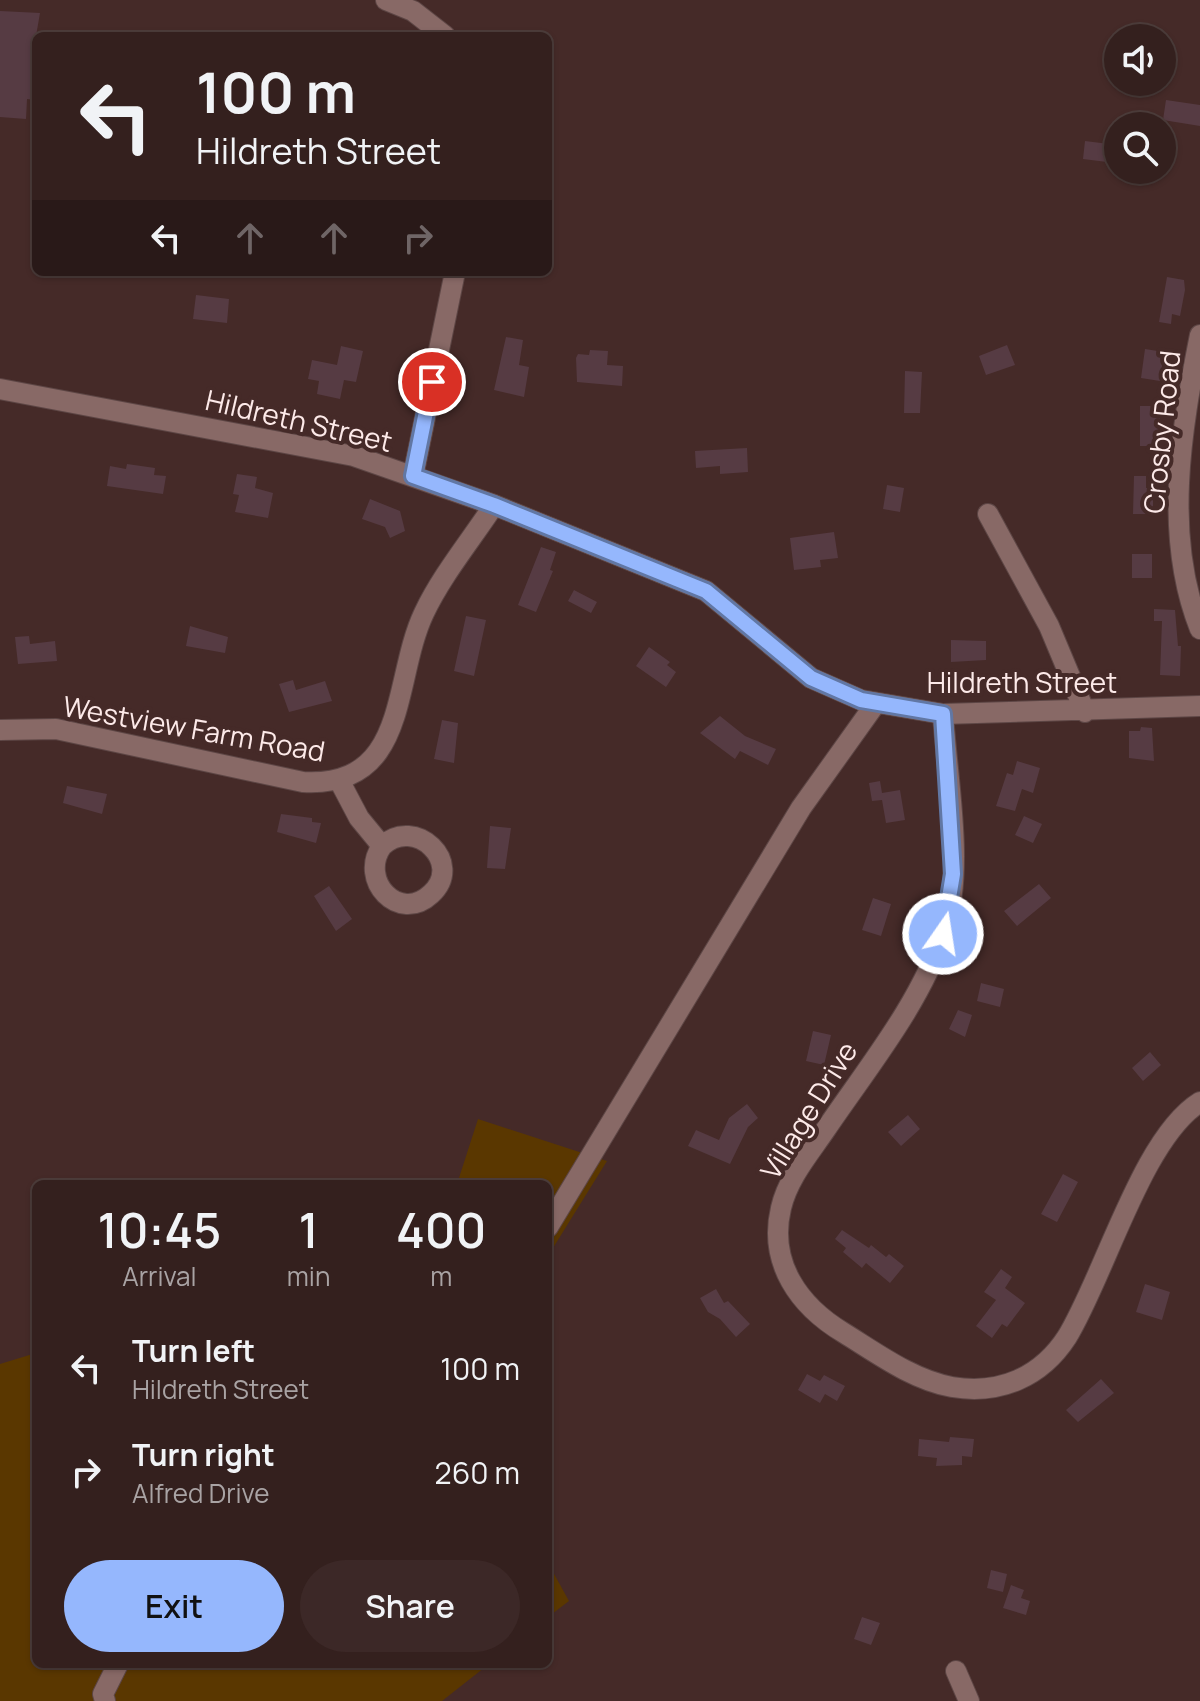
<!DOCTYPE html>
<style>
body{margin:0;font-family:Manrope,sans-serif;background:#3c2827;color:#f1f3f6;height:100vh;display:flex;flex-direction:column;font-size:30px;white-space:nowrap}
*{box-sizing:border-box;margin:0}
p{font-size:26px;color:#a9a3a4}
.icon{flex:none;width:44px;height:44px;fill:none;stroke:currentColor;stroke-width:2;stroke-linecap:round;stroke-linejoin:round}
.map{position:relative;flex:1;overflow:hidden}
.sheet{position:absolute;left:32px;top:1180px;width:520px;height:488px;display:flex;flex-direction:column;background:#34201e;border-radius:12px;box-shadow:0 2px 6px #0004,0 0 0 2px #4e3e3c}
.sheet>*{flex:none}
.guide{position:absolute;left:32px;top:32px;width:520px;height:244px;border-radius:12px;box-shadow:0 2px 6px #0004,0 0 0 2px #4e3e3c;background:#34201e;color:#f1f3f6;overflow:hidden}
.tools{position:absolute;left:1104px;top:24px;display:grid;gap:16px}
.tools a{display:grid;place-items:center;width:72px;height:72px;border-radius:50%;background:#34201e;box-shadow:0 2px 6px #0004,0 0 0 2px #4e3e3c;font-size:40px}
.pin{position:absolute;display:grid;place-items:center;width:68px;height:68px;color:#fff;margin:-34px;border:4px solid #fff;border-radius:50%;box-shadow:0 2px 8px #0007}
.me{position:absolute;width:88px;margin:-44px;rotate:13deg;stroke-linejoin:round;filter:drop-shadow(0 0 6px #0008)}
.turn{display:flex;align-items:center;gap:28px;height:168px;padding:0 32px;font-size:36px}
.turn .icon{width:104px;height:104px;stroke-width:2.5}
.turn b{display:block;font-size:56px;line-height:68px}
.lanes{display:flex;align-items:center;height:76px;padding:0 32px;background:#0003;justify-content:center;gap:40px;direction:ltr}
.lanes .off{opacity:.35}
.eta{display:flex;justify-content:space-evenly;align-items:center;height:136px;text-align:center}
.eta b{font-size:48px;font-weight:600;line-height:56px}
.action{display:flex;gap:16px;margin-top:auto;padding:16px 32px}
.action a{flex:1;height:92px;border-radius:48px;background:#95b7fd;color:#111;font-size:32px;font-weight:600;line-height:92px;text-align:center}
.action a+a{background:#3c2827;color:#f1f3f6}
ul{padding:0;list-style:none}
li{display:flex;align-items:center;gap:24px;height:104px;padding:0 32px}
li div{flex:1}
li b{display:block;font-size:30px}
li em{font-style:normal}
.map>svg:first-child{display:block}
</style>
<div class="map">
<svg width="1200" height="1701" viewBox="0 0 1200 1701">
<rect width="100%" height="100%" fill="#452a28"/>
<path fill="#5a3700" d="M478,1119L607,1161L548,1256V1184H457Z
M36,1353V1664H489L442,1701H0V1364Z
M548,1563L569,1601L548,1617Z"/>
<path fill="#563b43" d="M0,11L40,13L36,36V100L27,99L26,119L0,117Z
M1166,100L1200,105V126L1163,120Z
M1085,141L1109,144L1107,162L1083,159Z
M1167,277L1184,280L1185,290L1180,316L1172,314L1171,324L1159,322Z
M196,295L229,299L227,323L193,319Z
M506,337L523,340L519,365L529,367L524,397L494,390Z
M1007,345L1015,365L986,375L979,356Z
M341,346L363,351L356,382L344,380L340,399L317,394L319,381L308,379L312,360L337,365Z
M1145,349L1164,352L1160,381L1141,378Z
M590,350L608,351L607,365L623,366L622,386L577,382L576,358L578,354L589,355Z
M905,371L922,372L920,413H904Z
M1140,406H1154V416L1160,417V446H1140Z
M747,448L748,472L720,474V466L696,468L695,451Z
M127,464L155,468L154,475L166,476L163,494L107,486L110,466L126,469Z
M237,474L257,477L255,488L273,493L268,518L235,512L239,495L233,494Z
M1134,476H1146V488H1153V514H1133Z
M887,485L904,488L900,512L883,509Z
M370,499L400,511L405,531L390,538L385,527L362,519Z
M834,532L838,558L820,560L821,567L794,570L790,538Z
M541,547L556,552L550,570L553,571L536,612L518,605Z
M1132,554H1152V578H1132Z
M574,590L597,602L591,613L568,601Z
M1154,609L1175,610L1178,646H1181L1180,676L1160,675L1162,621H1154Z
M466,616L486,620L474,676L454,671Z
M190,626L228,637L225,653L186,646Z
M29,636L30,644L55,641L57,661L18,664L15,637Z
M951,640L986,641V660L951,662Z
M649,647L670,662L667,665L676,672L666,687L636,666Z
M293,680L296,690L325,681L332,701L289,712L279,684Z
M720,716L745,736L776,749L768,765L740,751L735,759L700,733Z
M442,720L458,723L454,763L434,759Z
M1141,727L1152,728L1154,761L1129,758V731H1140Z
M1017,761L1040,768L1033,793L1022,789L1015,811L996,806L1007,773L1013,775Z
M880,781L882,793L900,790L905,820L886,823L882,800L872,801L869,783Z
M67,786L107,794L102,814L63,803Z
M281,814L312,818V822L321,823L316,843L277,832Z
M1024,816L1042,824L1033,843L1015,835Z
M490,826L511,828L505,869L487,868Z
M1039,884L1051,898L1017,926L1004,911Z
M329,886L352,919L336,931L314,896Z
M873,898L891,904L881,936L862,930Z
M981,983L1004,989L1000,1007L977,1001Z
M958,1010L972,1015L965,1037L949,1029Z
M813,1031L831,1035L824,1065L806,1061Z
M1150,1052L1161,1065L1143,1081L1132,1068Z
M747,1104L758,1118L748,1127L730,1164L688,1146L696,1130L719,1140L729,1118Z
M908,1115L920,1129L901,1146L888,1132Z
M1063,1174L1078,1182L1057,1222L1041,1214Z
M842,1230L869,1248L871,1245L886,1257L889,1254L904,1266L890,1283L866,1263L862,1268L843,1252L846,1248L835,1239Z
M1001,1269L1012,1277L1005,1288L1025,1303L1007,1327L1002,1324L992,1338L976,1326L996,1300L984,1292Z
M1145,1284L1170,1292L1162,1320L1136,1312Z
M716,1289L724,1303L728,1301L750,1324L736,1337L720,1319L708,1312L700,1298Z
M807,1374L820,1381L824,1375L845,1386L837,1401L825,1394L820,1403L798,1390Z
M1101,1379L1114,1393L1078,1422L1066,1410Z
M950,1437L974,1439L972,1457L962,1456V1465L936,1466L937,1458L918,1456L919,1439L949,1442Z
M991,1570L1007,1574L1003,1592L987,1588Z
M1011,1585L1024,1590L1021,1598L1030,1601L1026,1615L1003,1608Z
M862,1617L880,1623L871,1645L854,1639Z"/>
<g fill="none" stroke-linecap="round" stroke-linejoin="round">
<defs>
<path id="minor" d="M386,0L413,11L445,36
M1200,335C1181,430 1163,536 1200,629
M0,389L354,456L494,505L706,591L811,678L861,700L943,714L1200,706
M413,476L455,272
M988,514L1049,626L1085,712
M943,714C947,780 965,868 944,932C920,1004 868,1067 826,1129C809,1154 788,1178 781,1208C768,1263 799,1306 844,1333C878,1354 913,1380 952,1387C1000,1395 1041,1377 1067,1337C1105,1275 1142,1138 1200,1102
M0,730L56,729L303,782C410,788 392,680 424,613C442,575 471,540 494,505
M339,780L359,818L382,846C415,815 465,863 431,894C399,924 358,880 382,846
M548,1227L801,808L876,703
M956,1671L969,1701
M105,1701L103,1694L118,1664"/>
</defs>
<use href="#minor" stroke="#5d4645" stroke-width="22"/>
<use href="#minor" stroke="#886966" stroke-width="20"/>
</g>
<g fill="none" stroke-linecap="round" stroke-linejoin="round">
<defs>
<path id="route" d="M432,382L413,476L494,505L706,591L811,678L861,700L943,714L953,874L943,934"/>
</defs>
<use href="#route" stroke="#6177a4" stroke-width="20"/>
<use href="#route" stroke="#95b7fd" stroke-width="14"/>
</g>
<g text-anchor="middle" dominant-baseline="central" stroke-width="8" stroke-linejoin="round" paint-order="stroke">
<g font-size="28" fill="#fdeae9" stroke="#452a28">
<text transform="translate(299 420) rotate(13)">Hildreth Street</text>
<text transform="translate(1161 432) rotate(-84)">Crosby Road</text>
<text x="1022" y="682">Hildreth Street</text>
<text transform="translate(194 728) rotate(10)">Westview Farm Road</text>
<text transform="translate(808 1110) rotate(-58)">Village Drive</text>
</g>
</g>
</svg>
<div class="tools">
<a><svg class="icon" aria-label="sound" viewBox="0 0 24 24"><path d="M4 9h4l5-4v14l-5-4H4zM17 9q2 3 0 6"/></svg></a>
<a><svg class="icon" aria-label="search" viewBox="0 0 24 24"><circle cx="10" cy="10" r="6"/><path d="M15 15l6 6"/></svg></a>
</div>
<div class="pin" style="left:432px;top:382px;background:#d93025"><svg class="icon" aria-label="arrive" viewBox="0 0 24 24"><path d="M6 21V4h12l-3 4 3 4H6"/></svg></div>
<svg class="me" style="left:943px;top:934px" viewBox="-20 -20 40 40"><circle r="17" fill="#95b7fd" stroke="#fff" stroke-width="3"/><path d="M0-11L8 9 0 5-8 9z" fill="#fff"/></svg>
<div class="guide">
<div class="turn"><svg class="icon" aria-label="left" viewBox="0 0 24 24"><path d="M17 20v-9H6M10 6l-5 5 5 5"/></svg><div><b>100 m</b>Hildreth Street</div></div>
<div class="lanes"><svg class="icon" aria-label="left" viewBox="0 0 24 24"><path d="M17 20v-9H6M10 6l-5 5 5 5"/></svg><svg class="icon off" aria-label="ahead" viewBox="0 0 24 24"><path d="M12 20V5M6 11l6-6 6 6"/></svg><svg class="icon off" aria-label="ahead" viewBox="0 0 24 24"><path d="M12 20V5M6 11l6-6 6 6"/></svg><svg class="icon off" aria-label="right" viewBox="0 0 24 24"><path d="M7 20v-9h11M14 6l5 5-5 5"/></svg></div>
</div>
<section class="sheet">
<div class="eta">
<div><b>10:45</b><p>Arrival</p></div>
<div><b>1</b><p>min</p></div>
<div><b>400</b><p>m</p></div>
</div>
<ul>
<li><svg class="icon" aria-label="left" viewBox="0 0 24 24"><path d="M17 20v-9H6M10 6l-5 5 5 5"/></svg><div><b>Turn left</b><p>Hildreth Street</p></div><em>100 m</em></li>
<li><svg class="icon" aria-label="right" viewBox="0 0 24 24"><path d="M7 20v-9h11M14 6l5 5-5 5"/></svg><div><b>Turn right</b><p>Alfred Drive</p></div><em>260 m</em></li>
</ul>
<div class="action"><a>Exit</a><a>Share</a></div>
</section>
</div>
